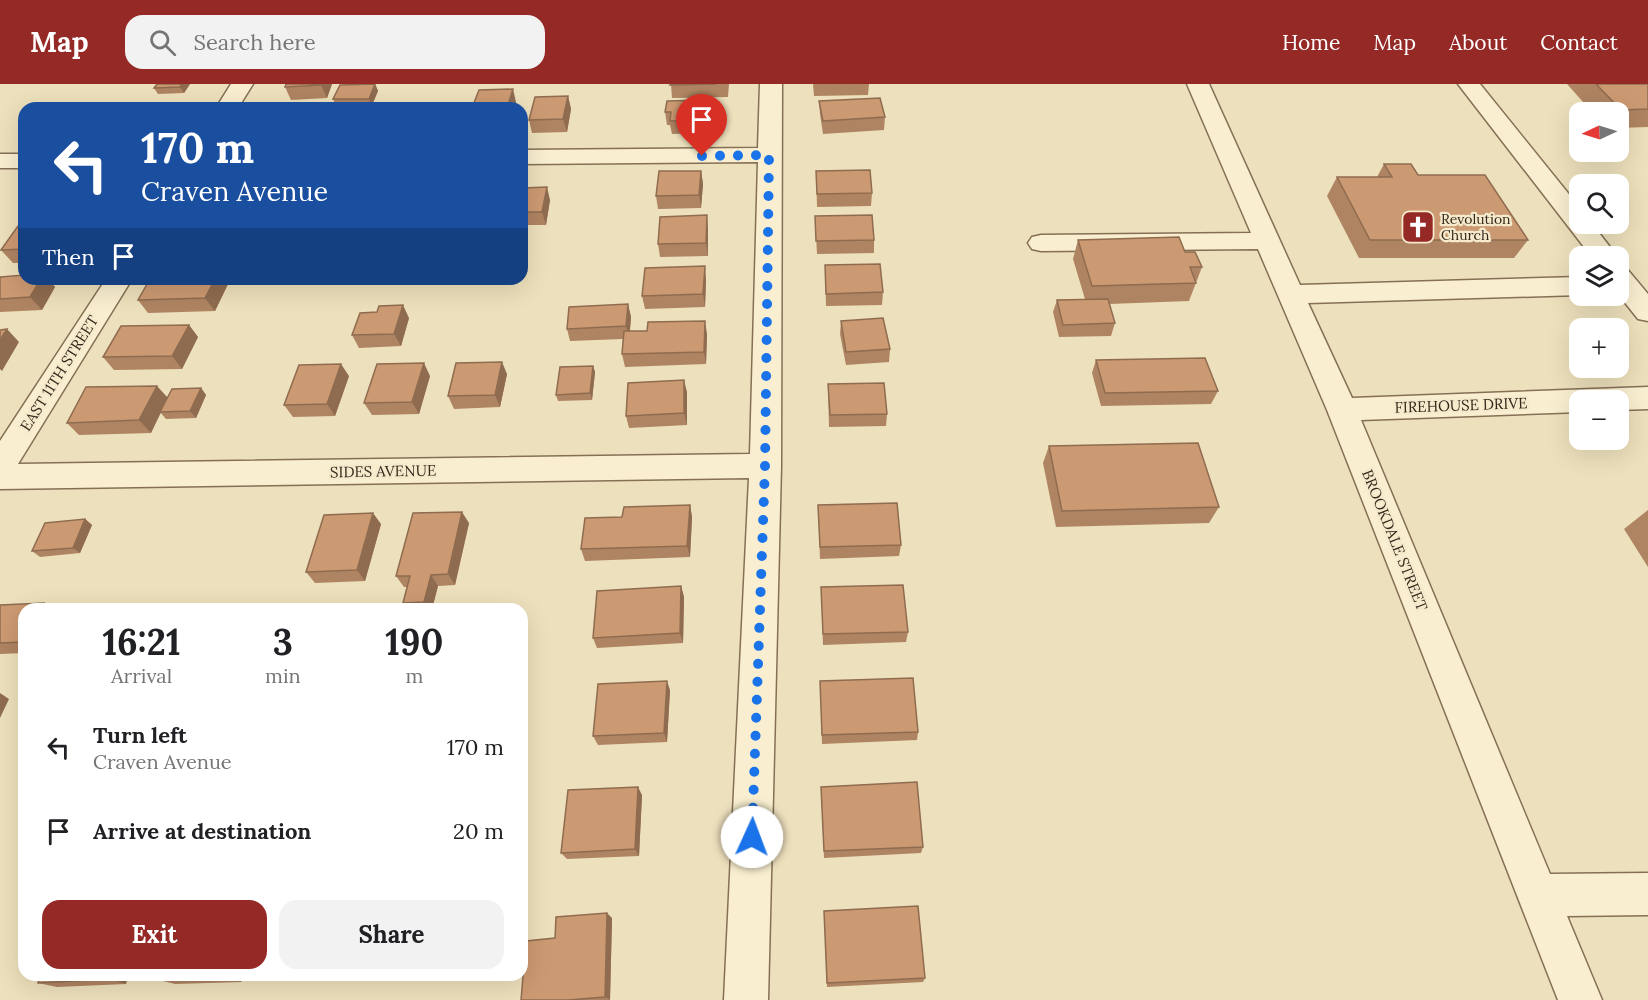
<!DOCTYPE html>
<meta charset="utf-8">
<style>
body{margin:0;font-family:Lora,serif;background:#f2f2f2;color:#202124;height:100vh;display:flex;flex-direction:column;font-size:22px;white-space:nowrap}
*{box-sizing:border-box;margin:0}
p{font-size:20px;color:#757577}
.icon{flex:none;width:33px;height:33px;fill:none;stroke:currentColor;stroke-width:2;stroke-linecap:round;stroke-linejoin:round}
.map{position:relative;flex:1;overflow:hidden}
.side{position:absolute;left:18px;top:519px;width:510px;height:378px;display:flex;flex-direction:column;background:#fff;border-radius:18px;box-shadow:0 6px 24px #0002}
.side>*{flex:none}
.top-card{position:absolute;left:18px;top:18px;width:510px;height:183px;border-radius:18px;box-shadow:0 6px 24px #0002;background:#1a4fa0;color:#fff;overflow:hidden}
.needle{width:39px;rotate:266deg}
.fabs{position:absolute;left:1569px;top:18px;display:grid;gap:12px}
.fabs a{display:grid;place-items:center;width:60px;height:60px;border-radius:12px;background:#fff;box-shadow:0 6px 24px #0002;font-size:30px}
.pin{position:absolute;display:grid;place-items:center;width:51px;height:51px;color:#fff;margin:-62px -26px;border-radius:50% 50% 50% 0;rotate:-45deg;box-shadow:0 0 6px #0007}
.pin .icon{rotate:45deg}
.me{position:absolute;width:66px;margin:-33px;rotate:2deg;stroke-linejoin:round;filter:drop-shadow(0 0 4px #0008)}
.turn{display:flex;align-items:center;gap:21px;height:126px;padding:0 24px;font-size:27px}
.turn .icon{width:78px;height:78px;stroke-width:2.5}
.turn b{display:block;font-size:42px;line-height:51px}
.then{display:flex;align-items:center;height:57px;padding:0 24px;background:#0003;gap:12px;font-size:22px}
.eta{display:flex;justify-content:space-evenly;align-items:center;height:102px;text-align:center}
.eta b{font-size:36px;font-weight:700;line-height:42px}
.button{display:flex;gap:12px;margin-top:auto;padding:12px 24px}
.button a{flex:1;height:69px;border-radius:18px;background:#942926;color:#fff;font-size:24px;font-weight:700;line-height:69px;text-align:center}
.button a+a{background:#f2f2f2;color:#202124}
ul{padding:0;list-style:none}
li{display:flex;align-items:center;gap:18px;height:84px;padding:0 24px}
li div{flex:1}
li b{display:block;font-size:22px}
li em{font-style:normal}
header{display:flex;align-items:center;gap:36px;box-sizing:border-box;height:84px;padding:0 30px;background:#942926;color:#fff}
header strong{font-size:28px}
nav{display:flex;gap:33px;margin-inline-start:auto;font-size:21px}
.search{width:420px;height:54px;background:#f2f2f2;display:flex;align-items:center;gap:15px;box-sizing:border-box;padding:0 21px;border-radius:18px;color:#757577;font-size:22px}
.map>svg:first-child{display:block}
</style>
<header>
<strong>Map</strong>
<div class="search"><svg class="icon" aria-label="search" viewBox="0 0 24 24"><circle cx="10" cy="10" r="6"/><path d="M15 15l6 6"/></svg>Search here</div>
<nav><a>Home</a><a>Map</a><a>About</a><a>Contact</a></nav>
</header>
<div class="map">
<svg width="1648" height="916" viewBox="0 0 1648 916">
<rect width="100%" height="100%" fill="#ede0bc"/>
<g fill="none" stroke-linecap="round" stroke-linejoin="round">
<defs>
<path id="minor" d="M231,0H253L238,24H216Z
M760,0H782L781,382L768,916H724L749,394L0,405V357L106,195H132L18,380L750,370L758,78L522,80V66L758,64Z
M1187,0H1209L1300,201L1580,193V211L1308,219L1352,314L1648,303V325L1618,326V316H1580V328L1361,336L1550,790L1648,789V831L1567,832L1602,916H1558L1327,326L1258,165L1041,167L1032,165L1028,159L1032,153L1041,151L1251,149Z
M1458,0H1480L1580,124V140H1592L1617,172H1591Z
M0,70H24V84H0Z
M1618,182L1627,185L1648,210V237L1638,235L1618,210Z"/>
</defs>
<use href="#minor" stroke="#857056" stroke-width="3"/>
<use href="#minor" fill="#f9eecf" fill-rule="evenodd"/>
</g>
<path fill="#af8462" d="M190,0L184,9L158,10L154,4Z
M332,0L327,14L291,16L285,3Z
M375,0L378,7L372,21L336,22L333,15Z
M671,0H729L728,13L672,14Z
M813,0H869L868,11L814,12Z
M1567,0H1648V43L1618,44V28H1592Z
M568,12L571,25L567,48L532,49L529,36Z
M710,16L711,29L710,49L672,50L670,41H667L665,28Z
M819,17L885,33L884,46L823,50L820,30Z
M1384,80L1528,156L1514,174H1359L1327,112L1337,93H1377Z
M701,87L703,100L701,124L658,125L656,112Z
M816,87L872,109L871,122L817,123Z
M522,104L550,116L546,141H522Z
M815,132L874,156V169L817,170Z
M24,142V179H13L1,166Z
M708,144V172L660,173L658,160Z
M1078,156L1185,168L1202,183L1189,217L1109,220L1115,239L1111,252L1059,253L1053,228L1057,216L1085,215L1073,175Z
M825,181L883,208L882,221L826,222Z
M0,193L24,195H48L55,203L42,226L0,228Z
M706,195L705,223L645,225L642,212Z
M228,200L215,227L148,229L138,216Z
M628,220L631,233L630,247L707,250L706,280L625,283L622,270L623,255L570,257L567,245Z
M409,234L401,262L359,264L352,251Z
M841,237L890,265L889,278L846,281L840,250Z
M189,241L198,253L182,285L114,286L103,273Z
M1096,276L1218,307L1211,320L1101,322L1092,289Z
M593,282L595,288L592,316L558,317L556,311Z
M507,290L500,323L454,325L448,312Z
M349,292L335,332L293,333L284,321Z
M430,292L419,330L372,331L364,319Z
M828,300L887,330L886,342L829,343Z
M201,304L206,311L196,334L166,335L160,328L151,349L79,351L67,339L168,314Z
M687,308V341L629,344L626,332Z
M1049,362L1219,423L1209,439L1056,443L1043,379Z
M690,421L692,433L690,473L585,477L581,465L622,433Z
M818,421L901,461L899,472L820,475Z
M1648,426V483L1624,445Z
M85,435L92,441L80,469L40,473L32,467Z
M469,439L455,501L438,502L432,525H407L403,519L407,503H404L396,492Z
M381,440L365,497L315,499L306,488Z
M681,502L684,513L683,559L597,564L593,554Z
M821,503L908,548L906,558L823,561Z
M44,519L52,525H24V569L0,570V521Z
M820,597L918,648L917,656L822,660Z
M670,606L667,658L598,661L593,652Z
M821,703L923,763L921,769L824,774Z
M642,711L639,772L567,775L561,769Z
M824,827L925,894L923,898L827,903Z
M612,834L610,916H521L555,854Z
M41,891H128L126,900L57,903L38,899Z
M161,891H243L241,898L175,900L159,896Z"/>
<path fill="#8f6c50" d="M181,0H190L184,9L180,3Z
M322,0H332L327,14L321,1Z
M375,0L378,7L372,21L369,15Z
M513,5L516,18L515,24H507Z
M568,12L571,25L567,48L563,35Z
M710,16L711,29L710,49L709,36Z
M701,87L703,100L701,124L699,111Z
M547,103L550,116L546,141L542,128Z
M707,131L708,144V172L706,159Z
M705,182L706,195L705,223L703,210Z
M41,195H48L55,203L42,226L30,213Z
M215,195H225L228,200L215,227L205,214Z
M628,220L631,233L629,255L626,242Z
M403,221L409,234L401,262L394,250Z
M705,237L707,250L706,280L704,268Z
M189,241L198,253L182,285L172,272Z
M7,245L19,258L2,287L0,285V256Z
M502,278L507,290L500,323L495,311Z
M424,279L430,292L419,330L412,318Z
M341,280L349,292L335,332L327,320Z
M593,282L595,288L592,316L590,309Z
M684,296L687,308V341L684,329Z
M157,302L168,314L151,349L139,336Z
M201,304L206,311L196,334L190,327Z
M690,421L692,433L690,473L687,462Z
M462,428L469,439L455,501L448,490Z
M373,429L381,440L365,497L357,486Z
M85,435L92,441L80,469L73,464Z
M431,491L438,502L432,525H429L424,518Z
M681,502L684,513L683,559L680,549Z
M44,519L52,525H41Z
M667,597L670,606L667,658L664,649Z
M0,609L9,615L0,634Z
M638,703L642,711L639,772L635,765Z
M607,829L612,834L610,916L605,913Z
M110,891H128L126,900L109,895Z
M227,891H243L241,898L227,894Z"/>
<path fill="#cc9a72" stroke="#8f6c50" stroke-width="1.5" d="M157,0H181L180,3L154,4Z
M286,0H322L321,1L285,3Z
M375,0L369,15H333L340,1Z
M671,0H716L670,1Z
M1596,0H1648V25L1621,26Z
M513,5L507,24H472L479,6Z
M568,12L563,35L529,36L535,13Z
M880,14L885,33L823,37L819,17Z
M710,16L709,36L670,37L671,28H665L667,17Z
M310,19L308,24H268L270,21Z
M162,21L160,24H109Z
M1384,80H1411L1418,91H1485L1528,156H1370L1337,93H1392Z
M870,86L872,109L817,110L816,87Z
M659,87H701L699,111L656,112Z
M547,103L542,128H522V104Z
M707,131L706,159L658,160L660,133Z
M872,131L874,156L816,157L815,132Z
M18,142H24V165L1,166Z
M1179,153L1185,168H1195L1202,183H1190L1196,199L1092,202L1078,156Z
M880,180L883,208L826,210L825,181Z
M705,182L703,210L642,212L645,184Z
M24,191V195H41L30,213L0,215V193Z
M150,195H215L205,214L138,216Z
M1108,215L1115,239L1063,241L1057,216Z
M628,220L626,242L567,245L569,223Z
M403,221L394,250L352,251L360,229L377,228L379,222Z
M883,234L890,265L846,268L841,237Z
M705,237L704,268L622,270L624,247H647L648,238Z
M189,241L172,272L103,273L121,242Z
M7,245L0,256V246Z
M1205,274L1218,307L1105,309L1096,276Z
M502,278L495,311L448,312L456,279Z
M424,279L412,318L364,319L377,280Z
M341,280L327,320L284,321L299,281Z
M593,282L590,309L556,311L560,283Z
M684,296V329L626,332L628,299Z
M884,299L887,330L830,331L828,300Z
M157,302L139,336L67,339L86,303Z
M201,304L190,327L160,328L172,305Z
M1198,359L1219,423L1062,427L1049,362Z
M897,419L901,461L820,463L818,421Z
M690,421L687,462L581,465L585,434L622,433L624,423Z
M462,428L448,490L431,491L424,518L403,519L410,492H396L413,429Z
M373,429L357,486L306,488L324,431Z
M85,435L73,464L32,467L45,439Z
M903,501L908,548L823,550L821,503Z
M681,502L680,549L593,554L597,507Z
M44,519L41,525H24V558L0,559V521Z
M913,594L918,648L822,651L820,597Z
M667,597L664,649L593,652L598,600Z
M917,698L923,763L824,767L821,703Z
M638,703L635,765L561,769L568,706Z
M918,822L925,894L827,899L824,827Z
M607,829L605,913L568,916H521L526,857L555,854L556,833Z
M41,891H110L109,895L38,899Z
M161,891H227V894L159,896Z"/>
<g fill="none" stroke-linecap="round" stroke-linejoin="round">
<path stroke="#1a73e8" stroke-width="10" stroke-dasharray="0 18" d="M702,72L769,71L765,382L752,753"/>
</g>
<defs>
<symbol id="church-square" viewBox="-11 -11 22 22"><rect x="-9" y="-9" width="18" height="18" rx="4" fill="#942926" stroke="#f5eacc"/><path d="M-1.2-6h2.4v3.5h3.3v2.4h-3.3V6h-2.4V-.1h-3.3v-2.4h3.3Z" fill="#fff"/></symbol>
</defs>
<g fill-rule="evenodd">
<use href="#church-square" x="1399" y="124" width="38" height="38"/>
</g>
<g text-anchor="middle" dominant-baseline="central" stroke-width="4.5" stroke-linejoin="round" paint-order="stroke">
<g font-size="14" fill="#34281b" stroke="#f5eacc" text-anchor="start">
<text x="1441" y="135">Revolution<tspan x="1441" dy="16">Church</tspan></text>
</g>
<g font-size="15" fill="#34281b" stroke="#f5eacc">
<text transform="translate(59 289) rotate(-58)">EAST 11TH STREET</text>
<text transform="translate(1461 321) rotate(-2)">FIREHOUSE DRIVE</text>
<text transform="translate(383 387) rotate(-1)">SIDES AVENUE</text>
<text transform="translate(1395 456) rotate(68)">BROOKDALE STREET</text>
</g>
</g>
</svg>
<div class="fabs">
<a><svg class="needle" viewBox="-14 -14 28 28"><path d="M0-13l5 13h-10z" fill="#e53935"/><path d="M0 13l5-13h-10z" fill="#757577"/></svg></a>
<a><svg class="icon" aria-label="search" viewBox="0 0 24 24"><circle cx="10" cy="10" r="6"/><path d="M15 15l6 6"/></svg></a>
<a><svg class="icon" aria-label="layers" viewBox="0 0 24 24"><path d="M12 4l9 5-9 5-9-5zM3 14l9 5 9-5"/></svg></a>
<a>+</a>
<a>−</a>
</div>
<div class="pin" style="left:702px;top:72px;background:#d93025"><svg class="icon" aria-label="arrive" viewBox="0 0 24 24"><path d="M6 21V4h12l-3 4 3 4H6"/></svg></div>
<svg class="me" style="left:752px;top:753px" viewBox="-20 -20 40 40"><circle r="19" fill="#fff"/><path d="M0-13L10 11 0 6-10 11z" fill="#1a73e8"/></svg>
<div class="top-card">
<div class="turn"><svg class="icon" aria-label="left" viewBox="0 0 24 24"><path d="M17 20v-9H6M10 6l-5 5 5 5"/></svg><div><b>170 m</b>Craven Avenue</div></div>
<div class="then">Then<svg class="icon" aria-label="arrive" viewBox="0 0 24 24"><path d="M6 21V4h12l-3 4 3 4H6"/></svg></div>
</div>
<section class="side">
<div class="eta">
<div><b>16:21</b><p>Arrival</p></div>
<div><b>3</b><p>min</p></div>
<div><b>190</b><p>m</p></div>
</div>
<ul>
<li><svg class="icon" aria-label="left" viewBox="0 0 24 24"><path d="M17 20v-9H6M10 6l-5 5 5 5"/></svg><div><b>Turn left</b><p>Craven Avenue</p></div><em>170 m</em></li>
<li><svg class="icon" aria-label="arrive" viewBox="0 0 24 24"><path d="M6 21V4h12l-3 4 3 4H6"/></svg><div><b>Arrive at destination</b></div><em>20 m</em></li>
</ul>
<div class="button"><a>Exit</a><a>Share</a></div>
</section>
</div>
